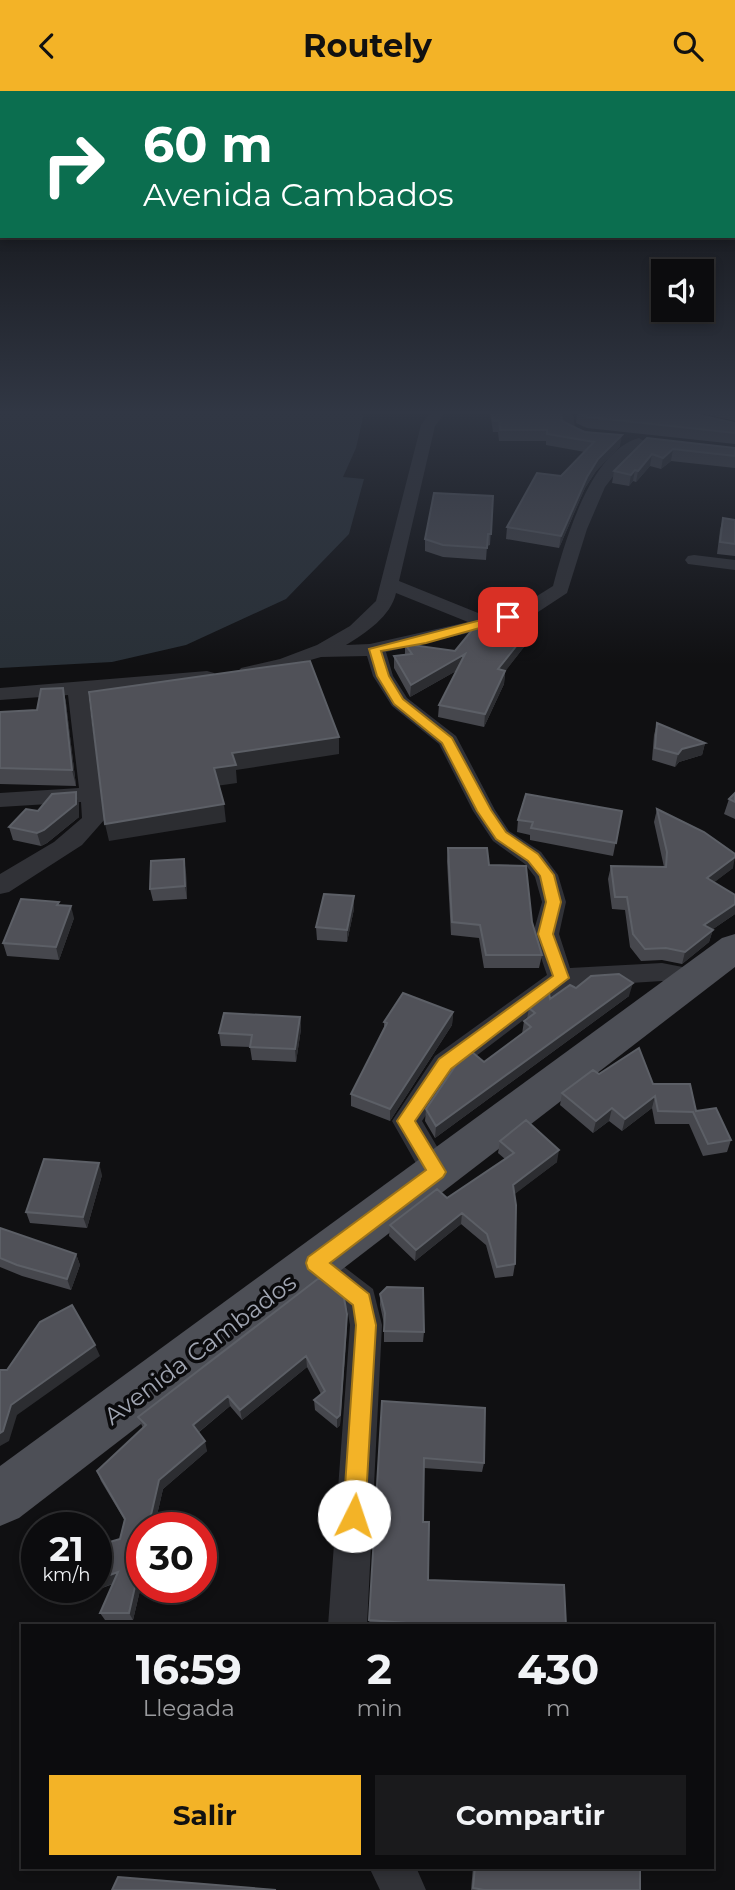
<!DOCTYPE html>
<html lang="es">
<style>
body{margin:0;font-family:Montserrat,sans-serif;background:#1a1a1c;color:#f1f3f6;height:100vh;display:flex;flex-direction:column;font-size:26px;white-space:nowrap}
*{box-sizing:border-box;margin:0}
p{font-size:23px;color:#9a9b9e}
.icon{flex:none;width:38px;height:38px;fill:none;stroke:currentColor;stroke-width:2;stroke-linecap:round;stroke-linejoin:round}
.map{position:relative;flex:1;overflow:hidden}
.sheet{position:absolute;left:21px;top:1533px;width:693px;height:245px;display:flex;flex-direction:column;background:#0c0c0e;border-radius:0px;box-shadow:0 4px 10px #0003,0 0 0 2px #2c2c2e}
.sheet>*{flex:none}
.guide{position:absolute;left:0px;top:0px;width:735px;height:147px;box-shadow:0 4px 10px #0003,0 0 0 2px #2c2c2e;background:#0b6e4f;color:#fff;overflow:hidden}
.controls{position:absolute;left:651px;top:168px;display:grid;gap:14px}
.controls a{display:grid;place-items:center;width:63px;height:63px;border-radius:0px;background:#0c0c0e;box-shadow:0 4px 10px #0003,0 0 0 2px #2c2c2e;font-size:35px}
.speed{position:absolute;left:21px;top:1421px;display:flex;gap:14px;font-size:35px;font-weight:700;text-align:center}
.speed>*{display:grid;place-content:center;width:91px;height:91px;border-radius:50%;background:#0c0c0e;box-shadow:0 4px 10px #0003,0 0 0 2px #2c2c2e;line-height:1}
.speed small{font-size:18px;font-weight:400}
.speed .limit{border:10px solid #d22;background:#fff;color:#111}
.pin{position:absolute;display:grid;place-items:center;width:60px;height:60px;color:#fff;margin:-30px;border-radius:14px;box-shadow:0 4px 10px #0006}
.me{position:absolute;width:77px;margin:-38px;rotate:4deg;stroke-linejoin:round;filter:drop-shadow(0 0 5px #0008)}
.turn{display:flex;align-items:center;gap:24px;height:147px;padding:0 28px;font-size:32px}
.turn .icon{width:91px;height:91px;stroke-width:2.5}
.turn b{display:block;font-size:49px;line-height:60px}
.eta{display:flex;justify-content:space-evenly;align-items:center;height:119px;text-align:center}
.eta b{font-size:42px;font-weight:700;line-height:49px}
.button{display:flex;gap:14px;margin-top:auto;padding:14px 28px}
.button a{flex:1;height:80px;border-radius:0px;background:#f3b327;color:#111;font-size:28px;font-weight:700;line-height:80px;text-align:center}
.button a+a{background:#1a1a1c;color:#f1f3f6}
header{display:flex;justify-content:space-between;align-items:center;height:91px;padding:0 28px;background:#f3b327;color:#111;font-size:32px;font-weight:700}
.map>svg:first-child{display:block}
</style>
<header><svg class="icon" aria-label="back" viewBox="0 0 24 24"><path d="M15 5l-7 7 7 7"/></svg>Routely<svg class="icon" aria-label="search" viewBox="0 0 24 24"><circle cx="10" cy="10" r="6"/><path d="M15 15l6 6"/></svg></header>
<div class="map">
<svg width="735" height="1799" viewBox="0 0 735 1799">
<rect width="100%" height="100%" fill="#101012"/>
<path fill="#293037" d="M0,322H364L356,357L343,386L364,388L349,443L286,508L186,554L112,571L0,577Z"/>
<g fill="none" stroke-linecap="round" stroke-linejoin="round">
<path fill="#313237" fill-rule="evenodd" d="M430,322H445L435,335L399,490L488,526L521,515L553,495C564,453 590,360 639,347L647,352L628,366L605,396L587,438L567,502L535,523L494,536L386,561L393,585L407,607L456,645L495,719L509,740L541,761L558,784L566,811L559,843L570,877L662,872L703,880L707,887L703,894L694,897L662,890L567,896L455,981L422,1030L452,1081L448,1090L437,1094L426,1090L392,1030L435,965L547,884L533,843L542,811L535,786L525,773L493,750L473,720L439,653L392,615L373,585L367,565L321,566L248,587L241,585L238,581L241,577L280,568L317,554L350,535L376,510L421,334ZM396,502L468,531L370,553L346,554C366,542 391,525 396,502Z
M559,322H573L575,337L599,343L602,346L594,351L565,343L560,336Z
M694,464L735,469V479L688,473L685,469L688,465Z
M207,580L214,582L217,586L214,590L88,602L105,728L82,754L9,801L0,803V783L54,751L82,727L81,711L0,716V702L79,697L68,604L0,609V597Z
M315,1158L326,1162L373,1198L382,1234L367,1535H328L350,1234L347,1217L304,1182L299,1172L304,1162Z
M369,1776H416L426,1799H380Z"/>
<path fill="#4d4f56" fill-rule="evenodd" d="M735,843V876L19,1427L0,1435V1375L722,847Z"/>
</g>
<path fill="#46474d" d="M490,322H561L562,330L620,355L596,380L585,397L559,457L506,448L507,436L561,385L585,361L546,354V350H499L498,341H493Z
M577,322H691L735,332V353L587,337L576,332Z
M700,322H735V330Z
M647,347L735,357V377L671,370L661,378L650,375L636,391L633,390L629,395L612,392L614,380Z
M493,405L490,454L487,455L486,469L443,466L425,460V448Z
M723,427L735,429V465L717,463L720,439Z
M470,534L531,547L505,580L504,593L484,636L438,626L439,614L456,580L410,606L394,577V565L405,563V553L455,560L470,543Z
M63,597L66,612L76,695L0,693V621L37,619Z
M657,632L705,652L702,664L679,671L675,676L652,669L654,644Z
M76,701L79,714V726L47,752L41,755L13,749L9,736Z
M735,702V728L724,723L729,708Z
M657,718L733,777L714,791L735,804V823L713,838L709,851L682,873L662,869L641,870L630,856L625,819L612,818L608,788L611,775L664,776L654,731Z
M622,720L613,765L530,749V744L517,741L518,729Z
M448,757L489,774L532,831L542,864L539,877H484L479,847L451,844L447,770Z
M186,781L187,808L153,810L150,798Z
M354,818L347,851L317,849L316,836Z
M74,827L59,869L7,865L3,852Z
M576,897L629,905L435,1047L425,1030L426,1018L484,971L522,943L524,930L527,928L529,917Z
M453,921L452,934L390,1030L351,1015V1003L384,939V931Z
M300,926L301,938L296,971L252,969L250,956L221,955L219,942Z
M599,983L653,993L696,1020L731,1049L727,1061L703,1065L689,1033H655L652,1017L622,1040L609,1030L593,1042L560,1014L562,1002Z
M500,1050L557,1071L514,1103L515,1173L513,1185L495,1187L486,1154L461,1133L415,1170L389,1145L390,1134L447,1107L505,1068L498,1062Z
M102,1084L87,1137L30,1132L26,1121Z
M0,1137L76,1163L80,1174L71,1199L22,1185L0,1176Z
M380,1203L424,1241L423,1251H384V1233L380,1214Z
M347,1234L340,1334L337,1337L315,1319L314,1309L321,1303L307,1276L242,1329L230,1315L198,1342L207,1360L163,1398L154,1437H142V1491L133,1529H105L100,1522L113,1493L73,1508L120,1448L125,1430L101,1390L97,1380L143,1337L138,1326Z
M382,1310L484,1372L482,1381L424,1377L423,1431L428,1489L566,1535H369Z
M473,1776H640V1799H471Z"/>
<path fill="#2c2d31" d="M622,344L620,355L596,380L585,397L559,457L561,445L587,386L598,368Z
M673,358L671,370L661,378L663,367Z
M652,363L650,375L636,391L638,380Z
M635,379L633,390L629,395L631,384Z
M532,535L531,547L497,591L498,578Z
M465,563V575L410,606L411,594Z
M505,580L504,593L484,636L485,623Z
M63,597L66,612L76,695L72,679Z
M339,646V663L236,679L237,692L216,695L214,677L232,662Z
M705,652L702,664L679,671L675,676L678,663L682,658Z
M76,701L79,714V726L47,752L41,755L37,742Z
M224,713L226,731L109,750L105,733Z
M735,766L733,777L703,800L707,787Z
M184,768L186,781L187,808L185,795Z
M354,805V818L347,851V839Z
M735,813V823L700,847L704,834Z
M71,815L74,827L59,869L56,856Z
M713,839L709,851L682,873L685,861Z
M633,892L629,905L435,1047L436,1035Z
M453,921L452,934L390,1030V1018Z
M300,926L301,938L296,971L295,958Z
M655,1005L652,1017L622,1040L625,1028Z
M612,1017L609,1030L593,1042L596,1030Z
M559,1059L557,1071L511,1106L513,1094Z
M99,1072L102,1084L87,1137L83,1126Z
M462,1122L461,1133L415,1170L416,1159Z
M76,1163L80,1174L71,1199L67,1188Z
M347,1223V1234L340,1334L337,1337V1327Z
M95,1254L100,1265L17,1324L9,1350L0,1355V1342L11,1314Z
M306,1265L307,1276L242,1329L240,1319Z
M228,1305L230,1315L195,1344L193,1334Z
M205,1350L207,1360L163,1398L154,1437H148L159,1389Z
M142,1465V1491L133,1529L129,1522Z
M118,1481L122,1489L73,1508L68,1500L78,1496H96V1489Z"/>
<path fill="#505158" stroke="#5c5f66" stroke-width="2" d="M492,322H561L562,330L584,341L622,344L598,368L587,386L561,445L507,436L537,382L561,385L594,351L547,343V339H500L499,330H493Z
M579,322H691L735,332V342L588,326Z
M647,347L735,357V365L673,358L663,367L652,363L638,380L635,379L631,384L614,380Z
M434,402L493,405L491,443H488L487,457L443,454L425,448Z
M723,427L735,429V453L720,451Z
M495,528L532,535L498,578L505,580L485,623L439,614L465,563L411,594L394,565L412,563L405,553L455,560L473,538L470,534Z
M310,570L339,646L232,662L236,674L214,677L224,713L105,733L89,601Z
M63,597L72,679L0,677V621L37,619L41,598Z
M657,632L705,652L682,658L678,663L655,657Z
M76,701V713L44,739L37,742L9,736L26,718L38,720L52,703Z
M735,702V711L729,708Z
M526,703L622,720L616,752L531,737L533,731L518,729Z
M657,718L704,741L735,763V766L707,787L735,804V813L704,834L713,839L685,861L666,857L645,858L633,843L627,806H615L611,775L666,776L667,761Z
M448,757H487L489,774L526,775L532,831L542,864H486L480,834L452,831Z
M184,768L185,795L150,798L151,770Z
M324,803L354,805L347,839L316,836Z
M21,808L59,811L57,814L71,815L56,856L3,852Z
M619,883L633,892L436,1035L426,1018L458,971L472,961L484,971L531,936L524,930L535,922L529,917L549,902L550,908L570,894L576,897L591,885Z
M403,902L453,921L390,1018L351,1003L387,932L384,931Z
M224,922L300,926L295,958L250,956L252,944L219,942Z
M639,957L653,993H690L696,1020L716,1017L731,1049L708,1053L693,1021L658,1020L655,1005L625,1028L612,1017L596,1030L562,1002L593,979L599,983Z
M526,1029L559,1059L513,1094L516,1114L515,1173L497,1176L487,1143L462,1122L416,1159L390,1134L437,1098L447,1107L514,1062L500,1050Z
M44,1068L99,1072L83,1126L26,1121Z
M0,1137L76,1163L67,1188L17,1174L0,1167Z
M319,1187L344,1207L347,1223L340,1324L337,1327L314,1309L325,1300L306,1265L240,1319L228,1305L193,1334L205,1350L159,1389L148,1437H142V1465L129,1522H100L118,1481L96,1489V1455L120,1448L125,1428L97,1380L146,1334L138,1326Z
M387,1196L423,1197L424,1241L384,1240L385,1222L380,1203Z
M72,1214L95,1254L11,1314L3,1340L0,1342V1279H7L40,1231Z
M382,1310L485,1317L484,1372L424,1367L423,1431H429L428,1489L564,1494L566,1535H445L369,1529Z
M67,1496H78L68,1500Z
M475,1776H640V1799H484L473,1797Z
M118,1786L276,1799H112Z"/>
<linearGradient id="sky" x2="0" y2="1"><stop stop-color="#09090a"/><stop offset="0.56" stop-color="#313744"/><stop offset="1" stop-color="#313744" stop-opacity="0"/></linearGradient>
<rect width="735" height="574" fill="url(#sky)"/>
<path fill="#f3b327" stroke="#9e7419" stroke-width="2" d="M508,522L513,526L512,528L426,552L381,560L389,585L403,608L452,647L491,719L506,741L538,763L554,784L561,811L553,843L569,887L451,978L415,1030L446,1081L443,1086L330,1172L369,1203L376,1234L365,1425L362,1433L354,1437L346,1433L343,1425L356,1234L353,1214L308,1178L306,1172L308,1166L426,1079L397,1030L439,968L553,885L538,843L546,811L540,785L528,770L496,748L477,720L442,652L394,613L377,585L369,558Z"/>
<g text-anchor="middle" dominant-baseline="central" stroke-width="7" stroke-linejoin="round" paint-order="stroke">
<g font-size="24" fill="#a1a6b3" stroke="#0b0b0d">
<text transform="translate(200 1258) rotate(-37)">Avenida Cambados</text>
</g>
</g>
</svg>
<div class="controls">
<a><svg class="icon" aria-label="sound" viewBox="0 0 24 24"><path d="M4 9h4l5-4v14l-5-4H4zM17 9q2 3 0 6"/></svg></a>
</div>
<div class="speed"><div>21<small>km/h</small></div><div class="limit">30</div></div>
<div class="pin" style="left:508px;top:526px;background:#d93025"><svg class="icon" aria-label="arrive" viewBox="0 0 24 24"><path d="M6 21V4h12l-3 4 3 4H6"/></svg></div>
<svg class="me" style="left:354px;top:1425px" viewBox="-20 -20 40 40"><circle r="19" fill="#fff"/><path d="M0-13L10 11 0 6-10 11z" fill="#f3b327"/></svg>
<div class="guide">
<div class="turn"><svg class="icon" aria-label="right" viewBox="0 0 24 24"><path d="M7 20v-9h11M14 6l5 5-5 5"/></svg><div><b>60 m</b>Avenida Cambados</div></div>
</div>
<section class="sheet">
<div class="eta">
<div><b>16:59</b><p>Llegada</p></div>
<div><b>2</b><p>min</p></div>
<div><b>430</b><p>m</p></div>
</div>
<div class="button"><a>Salir</a><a>Compartir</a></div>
</section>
</div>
